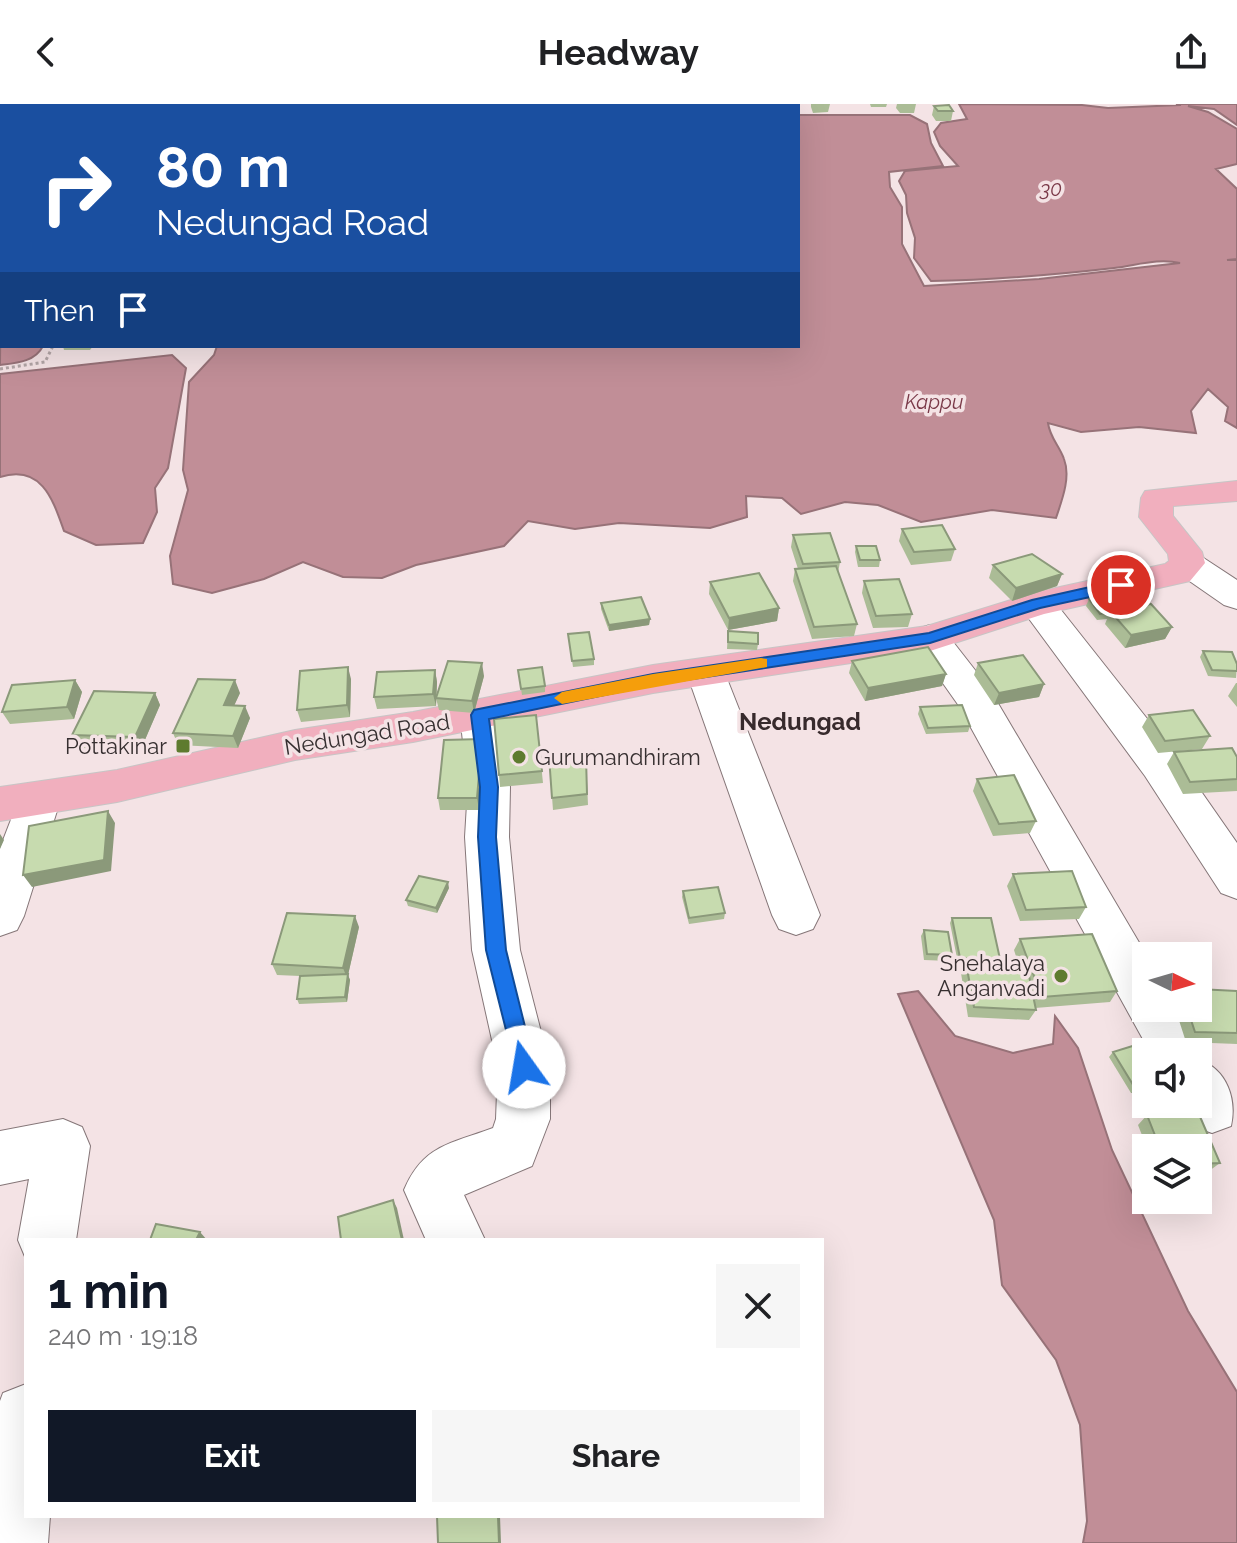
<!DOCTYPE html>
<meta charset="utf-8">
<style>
body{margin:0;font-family:Raleway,sans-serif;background:#f6f6f6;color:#202124;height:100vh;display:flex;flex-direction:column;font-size:30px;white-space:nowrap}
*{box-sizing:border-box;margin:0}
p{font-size:26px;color:#757577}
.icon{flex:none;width:44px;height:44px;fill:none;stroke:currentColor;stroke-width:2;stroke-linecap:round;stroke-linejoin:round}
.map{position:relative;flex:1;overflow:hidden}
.panel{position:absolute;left:24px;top:1134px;width:800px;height:280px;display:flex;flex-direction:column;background:#fff;border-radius:0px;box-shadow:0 8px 32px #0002}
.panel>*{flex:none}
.banner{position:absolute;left:0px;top:0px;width:800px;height:244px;box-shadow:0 8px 32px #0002;background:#1a4fa0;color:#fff;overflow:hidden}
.needle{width:52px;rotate:95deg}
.controls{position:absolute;left:1132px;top:838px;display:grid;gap:16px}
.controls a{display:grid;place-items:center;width:80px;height:80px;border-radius:0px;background:#fff;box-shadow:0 8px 32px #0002;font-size:40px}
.pin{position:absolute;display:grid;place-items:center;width:68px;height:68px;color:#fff;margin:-34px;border:4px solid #fff;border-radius:50%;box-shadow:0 2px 8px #0007}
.me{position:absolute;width:88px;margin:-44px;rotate:347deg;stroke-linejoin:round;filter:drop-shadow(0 0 6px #0008)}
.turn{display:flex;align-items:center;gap:28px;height:168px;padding:0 24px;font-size:36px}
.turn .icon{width:104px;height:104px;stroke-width:2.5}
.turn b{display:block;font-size:56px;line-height:68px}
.then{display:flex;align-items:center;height:76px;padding:0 24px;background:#0003;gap:16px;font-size:30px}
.round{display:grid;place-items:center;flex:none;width:84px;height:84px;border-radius:0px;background:#f6f6f6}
.headline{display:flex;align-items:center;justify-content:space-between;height:136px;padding:0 24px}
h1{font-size:48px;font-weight:700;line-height:60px;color:#111827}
.button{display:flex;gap:16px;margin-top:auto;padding:16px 24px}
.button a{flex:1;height:92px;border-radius:0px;background:#111827;color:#fff;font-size:32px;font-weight:700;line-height:92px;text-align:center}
.button a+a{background:#f6f6f6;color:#202124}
header{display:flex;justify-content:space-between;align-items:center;height:104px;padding:0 24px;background:#fff;font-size:36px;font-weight:700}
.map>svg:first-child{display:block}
</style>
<header><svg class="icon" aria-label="back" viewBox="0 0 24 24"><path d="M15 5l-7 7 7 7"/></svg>Headway<svg class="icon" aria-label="share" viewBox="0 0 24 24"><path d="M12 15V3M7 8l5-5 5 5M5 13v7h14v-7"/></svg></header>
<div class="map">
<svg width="1237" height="1439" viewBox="0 0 1237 1439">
<rect width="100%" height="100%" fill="#f4e3e5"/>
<path fill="#c18e97" stroke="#977278" stroke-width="2" d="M0,0H454L2,2L0,56Z
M959,0L1082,1L1108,4L1181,1L1176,0H1237V21L1214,5L1188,2L1208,8L1237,25V60L1216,65L1237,85V155L1227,156H1237V324L1225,317L1228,303L1208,285L1191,307L1196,329L1139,323L1081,328L1048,319C1050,334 1059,341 1064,355C1071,373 1062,396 1056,414L992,406L921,418L878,401L845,398L801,410L782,394L746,392L747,413L710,424L619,419L575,425L528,417L504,442L416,461L382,474L343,473L303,458L264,475L212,489L173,480L170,452L188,386L183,366L189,278L214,251L217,242H798V11H910L927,20L931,39L943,62L889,68L890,83L902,103V140L924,182L1039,175L1180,159C1158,154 1138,161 1114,164C1053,171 992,176 931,177L914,154L915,134L907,109L906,91L899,77L905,67L958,62L940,42L934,28L941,19L967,15Z
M2,59V242H43C35,258 16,259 0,261Z
M172,251L186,264L168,364L155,384L157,408L143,439L96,441L64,427C53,396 42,360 0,373V270Z
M918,887L955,932L1013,949L1053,940L1055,912L1078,944L1112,1046L1188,1207L1237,1288V1439H1083L1087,1417L1080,1321L1056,1256L1002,1181L994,1116L898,890Z"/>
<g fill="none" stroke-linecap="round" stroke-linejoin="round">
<defs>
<path id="minor" d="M1187,448L1199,451L1237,476V505L1224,501L1175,467L1169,459L1175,451Z
M1037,488L1050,492L1175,650L1237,739V795L1221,789L1145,672L1024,508L1019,500L1024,492Z
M930,521L943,525L989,584L1147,852L1146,904H1179L1204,948L1200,956C1227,966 1237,995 1231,1022L1212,1029L1193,1022L1181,1000H1198V948H1150L959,602L911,534L917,525Z
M705,554L719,558L724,567L820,811L813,825L796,831L779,825L772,811L686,567L691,558Z
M480,597L494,601L500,611L510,683L509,733L520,846L550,963V1015L532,1062L464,1091L485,1136H426L404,1086C423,1041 450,1040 493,1024L496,1015L498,963L472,846L465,733L468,683L460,611L466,601Z
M39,678L54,682L61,694L24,812L17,826L0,832V744L24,682Z
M63,1015L82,1023L90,1042L76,1136H26V1155L18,1136L29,1075L0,1081V1027Z
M26,1280V1412H50L48,1439H0V1297L3,1289Z"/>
<path id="major" d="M1237,377V397L1173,402V412L1202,448L1205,459L1190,477L1044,510L930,547L653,589L413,638L295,656L117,698L0,717V683L117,666L295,626L413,608L653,561L927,522L1037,488L1165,460L1169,457L1168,450L1139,413L1141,394L1145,387Z"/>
</defs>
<use href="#minor" stroke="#857678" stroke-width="2"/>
<use href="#major" stroke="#c7c5c5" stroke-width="2"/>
<path stroke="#b2a5a6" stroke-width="3" stroke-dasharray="3 3" stroke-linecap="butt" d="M0,265L45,258L53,242"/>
<use href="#minor" fill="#fff" fill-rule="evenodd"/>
<use href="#major" fill="#f1afbe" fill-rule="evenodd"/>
</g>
<path fill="#abbc96" d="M748,0H765V2H749Z
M771,0H788V2H771Z
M811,0H830L828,8L813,9L811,3Z
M870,0H887L886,3H871Z
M897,0H916L914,9H900L896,4Z
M934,2L953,7L951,17H936L932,11Z
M63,242H93L90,246H64Z
M902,425L955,445L951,457L911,461L899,437Z
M793,431L840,458L838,469L857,520L854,532L812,535L793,477L795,465H798L791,443Z
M856,442L880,456L879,463H858L855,448Z
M993,461L1062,470L1057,482L1012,497L989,474Z
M864,477L912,510L908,523L873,524L862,489Z
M710,478L779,504L777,517L728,526L709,490Z
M1089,495L1150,500L1172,523L1165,535L1125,544L1105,520L1107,515L1097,516L1086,502Z
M601,499L650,515L649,521L609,527L601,505Z
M728,527L758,540L757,546L727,545Z
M568,530L594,555V561L573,563Z
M1203,547L1237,560L1236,574L1208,572L1200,553Z
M852,557L946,570L942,582L865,597L849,569Z
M978,559L1044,580L1039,593L994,601L974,571Z
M435,566L437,578L436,602L377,605L374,593Z
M518,566L545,582V588L522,591Z
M484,572L474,609L439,606L436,594Z
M351,575L350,613L301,618L297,606Z
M75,576L82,588L74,615L10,620L2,608Z
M1236,579H1237V603L1228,592Z
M155,589L160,601L141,645L79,644L72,631Z
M240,589L234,601L250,614L238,644L178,641L173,629Z
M920,603L970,622L968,628L926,630L918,610Z
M536,611L543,679L500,683L499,671Z
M1149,611L1210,632L1202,645L1158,649L1142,623Z
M483,647L479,706H440L438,694Z
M1174,648L1237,653V687L1183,690L1167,660Z
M549,652L586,653L588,701L553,706Z
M977,675L1036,717L1030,729L993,732L973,687Z
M1013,770L1086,803L1079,815L1020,817L1007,782Z
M449,784L437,809L408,802L406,796Z
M683,787L725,809L724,815L689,820L682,793Z
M952,814L1000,855L997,860L1019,862L1014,846L1020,835L1117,887L1110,898L1035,904L1036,906L1029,916L968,913L961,869L966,859H958L950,819Z
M359,823L348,871L350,876L347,898L299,900L297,895L300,872L277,871L272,860Z
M924,826L952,851L950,857L924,856L921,832Z
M1237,887V940L1186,938L1175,904H1198Z
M1113,948L1146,985L1131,989L1109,953Z
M1198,1008L1220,1059L1209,1067L1198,1068V1044H1147L1138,1021L1147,1011Z"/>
<path fill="#8b997a" d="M1062,470L1057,482L1012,497L1016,484Z
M779,504L777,517L728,526L729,514Z
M650,515L649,521L609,527V521Z
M1172,523L1165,535L1125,544L1131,531Z
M482,559L484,572L474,609L472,597Z
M348,563L351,575L350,613L347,601Z
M435,566L437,578L436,602L433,590Z
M946,570L942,582L865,597L868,584Z
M75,576L82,588L74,615L67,603Z
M235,576L240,589L229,613L224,601Z
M1044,580L1039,593L994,601L999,589Z
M155,589L160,601L141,645L135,633Z
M245,602L250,614L238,644L233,632Z
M482,635L483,647L479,706L477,694Z
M108,707L115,719L111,767L32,783L23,771Z
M0,730L4,736L0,745Z
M448,778L449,784L437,809L436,804Z
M355,812L359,823L348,871L350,876L347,898L345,893L347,874L343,864Z
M1146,981V985L1131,989L1135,984Z
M393,1096L397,1104L404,1136H402Z
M200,1128L207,1136H196Z
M498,1412H500L501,1439H499Z"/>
<path fill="#c7dbaf" stroke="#8b997a" stroke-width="2" d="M949,1L953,7H938L934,2Z
M942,421L955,445L914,448L902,425Z
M830,429L840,458L803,460L793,431Z
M856,442H876L880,456H860Z
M1032,450L1062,470L1016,484L993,461Z
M836,462L857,520L814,523L795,465Z
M759,469L779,504L729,514L710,478Z
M899,475L912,510L876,512L864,477Z
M1140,488L1150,500L1110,507L1111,508L1100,510L1089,495Z
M641,493L650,515L609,521L601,499Z
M1151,500L1172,523L1131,531L1110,507Z
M728,527L758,529V540L728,538Z
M589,528L594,555L572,557L568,530Z
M928,543L946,570L868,584L852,557Z
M1203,547L1232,548L1237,560V567L1212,566Z
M1023,551L1044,580L999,589L978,559Z
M448,557L482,559L472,597L436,594Z
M348,563L347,601L297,606L300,567Z
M542,563L545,582L521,585L518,566Z
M435,566L433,590L374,593L377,568Z
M198,575L235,576L224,601L245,602L233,632L173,629Z
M75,576L67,603L2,608L12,581Z
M94,587L155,589L135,633L72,631Z
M962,601L970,622L928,624L920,603Z
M1193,606L1210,632L1165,637L1149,611Z
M536,611L542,667L499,671L494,615Z
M482,635L477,694H438L444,636Z
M1232,644L1237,653V675L1190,678L1174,648Z
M549,652L586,653L587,690L552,694Z
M1014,671L1036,717L999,720L977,675Z
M108,707L104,756L23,771L29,722Z
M1072,767L1086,803L1026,806L1013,770Z
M419,772L448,778L436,804L406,796Z
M718,783L725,809L689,814L683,787Z
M287,809L355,812L343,864L272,860Z
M952,814H991L1000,855L960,854Z
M924,826L948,828L952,851L927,850Z
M1092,830L1117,887L1042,893L1020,835Z
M966,859L1027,862L1036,906L974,903Z
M348,870L345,893L297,895L300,872Z
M1198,885L1237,887V929L1195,928L1187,904H1198Z
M1139,940L1146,951V981L1135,984L1113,948Z
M1198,1008L1220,1059L1198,1060V1044H1160L1147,1011Z
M393,1096L402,1136H341L338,1113Z
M156,1120L200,1128L196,1136H150Z
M437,1412H498L499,1439H438Z"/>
<path fill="#1a73e8" stroke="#114b97" stroke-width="2" d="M1121,476L1129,481L1127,485L1040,504L930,539L653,581L489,615L498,683L496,733L506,846L535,963L532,970L524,973L517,970L486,846L478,733L480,683L471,611L474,606L653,570L929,529L1032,496Z"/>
<path fill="#f59e0b" d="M761,554L767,555V563L562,600L554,594L562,588L653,570Z"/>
<g fill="#5e7b2f" stroke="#f4e3e5" stroke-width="3">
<rect x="175" y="634" width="16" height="16" rx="4"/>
<circle cx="519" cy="653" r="8"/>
<circle cx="1061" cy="872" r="8"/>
</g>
<g text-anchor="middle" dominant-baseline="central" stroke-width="7" stroke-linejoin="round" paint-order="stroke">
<g font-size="20" font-style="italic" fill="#7a3948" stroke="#f4e3e5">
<text x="1051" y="85">30</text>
<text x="934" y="298">Kappu</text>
</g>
<g font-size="22" fill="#362f30" stroke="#f4e3e5">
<text transform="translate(367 630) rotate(-9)">Nedungad Road</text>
</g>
<g font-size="22" fill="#362f30" stroke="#f4e3e5" text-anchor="end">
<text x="167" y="642">Pottakinar</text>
<text x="535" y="653" text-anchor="start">Gurumandhiram</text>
<text x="1045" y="859">Snehalaya<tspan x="1045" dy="25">Anganvadi</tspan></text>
</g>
<g font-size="24" font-weight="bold" fill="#372a2c" stroke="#f4e3e5">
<text x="800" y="617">Nedungad</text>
</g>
</g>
</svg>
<div class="controls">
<a><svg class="needle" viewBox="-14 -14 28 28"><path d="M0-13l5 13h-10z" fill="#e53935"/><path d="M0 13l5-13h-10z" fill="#757577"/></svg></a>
<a><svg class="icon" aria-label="sound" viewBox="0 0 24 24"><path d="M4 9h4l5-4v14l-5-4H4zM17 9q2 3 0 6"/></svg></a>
<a><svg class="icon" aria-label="layers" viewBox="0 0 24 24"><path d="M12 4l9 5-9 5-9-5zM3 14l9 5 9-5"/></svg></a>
</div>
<div class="pin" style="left:1121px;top:481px;background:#d93025"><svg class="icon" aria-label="arrive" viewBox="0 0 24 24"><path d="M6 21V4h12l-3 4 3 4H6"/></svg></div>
<svg class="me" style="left:524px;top:963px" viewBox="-20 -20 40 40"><circle r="19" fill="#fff"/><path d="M0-13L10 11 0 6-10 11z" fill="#1a73e8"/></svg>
<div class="banner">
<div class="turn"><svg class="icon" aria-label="right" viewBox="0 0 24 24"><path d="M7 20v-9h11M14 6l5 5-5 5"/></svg><div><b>80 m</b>Nedungad Road</div></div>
<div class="then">Then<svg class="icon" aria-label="arrive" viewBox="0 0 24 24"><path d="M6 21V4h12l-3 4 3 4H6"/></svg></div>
</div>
<section class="panel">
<div class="headline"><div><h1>1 min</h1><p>240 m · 19:18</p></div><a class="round"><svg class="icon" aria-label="close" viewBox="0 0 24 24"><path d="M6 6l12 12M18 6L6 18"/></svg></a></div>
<div class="button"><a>Exit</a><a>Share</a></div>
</section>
</div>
